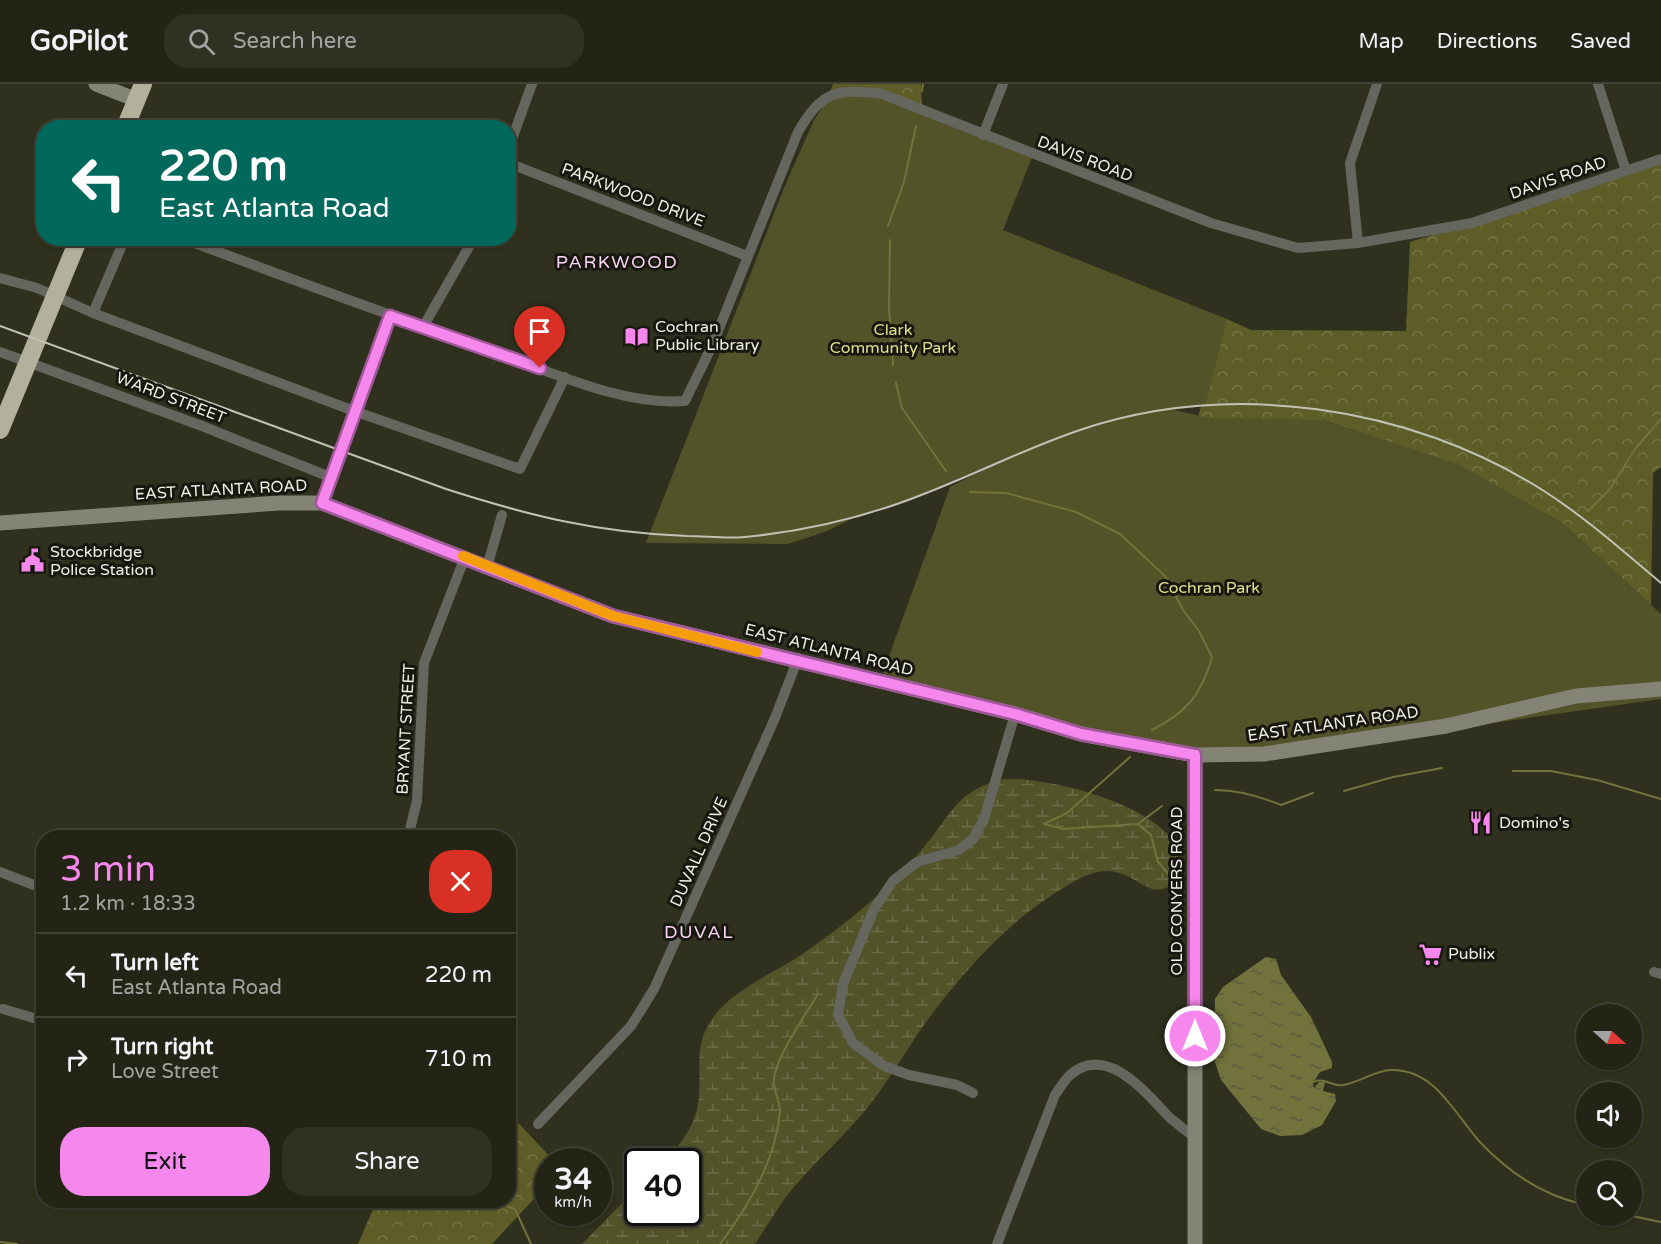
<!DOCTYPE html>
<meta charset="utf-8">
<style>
body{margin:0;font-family:"Varela Round",sans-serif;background:#303023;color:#f1f3f6;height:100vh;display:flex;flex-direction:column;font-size:22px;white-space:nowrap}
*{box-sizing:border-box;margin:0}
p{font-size:20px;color:#a3a4a1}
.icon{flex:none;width:33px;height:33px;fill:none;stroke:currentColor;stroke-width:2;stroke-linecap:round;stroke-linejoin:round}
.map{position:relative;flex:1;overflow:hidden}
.panel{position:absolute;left:36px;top:746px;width:480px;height:378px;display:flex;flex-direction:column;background:#242416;border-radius:24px;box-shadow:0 2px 4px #0004,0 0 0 2px #414135}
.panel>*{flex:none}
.guide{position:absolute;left:36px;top:36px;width:480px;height:126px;border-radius:24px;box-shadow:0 2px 4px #0004,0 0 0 2px #414135;background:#00695c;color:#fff;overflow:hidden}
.needle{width:39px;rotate:111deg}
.controls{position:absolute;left:1576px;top:920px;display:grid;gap:12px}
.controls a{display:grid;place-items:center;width:66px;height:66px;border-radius:50%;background:#242416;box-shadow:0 2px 4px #0004,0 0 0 2px #414135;font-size:30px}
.speed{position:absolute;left:534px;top:1064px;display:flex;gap:12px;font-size:30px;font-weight:700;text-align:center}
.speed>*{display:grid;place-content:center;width:78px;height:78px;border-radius:50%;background:#242416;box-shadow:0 2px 4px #0004,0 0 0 2px #414135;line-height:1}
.speed small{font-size:15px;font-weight:400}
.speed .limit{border:3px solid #111;border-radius:9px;background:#fff;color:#111}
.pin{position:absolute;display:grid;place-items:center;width:51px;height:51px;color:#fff;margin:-62px -26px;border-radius:50% 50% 50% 0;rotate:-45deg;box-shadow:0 0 6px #0007}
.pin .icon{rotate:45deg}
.me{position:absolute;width:66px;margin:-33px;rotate:0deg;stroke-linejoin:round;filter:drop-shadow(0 0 4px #0008)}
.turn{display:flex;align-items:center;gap:21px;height:126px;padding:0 24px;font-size:27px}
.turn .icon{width:78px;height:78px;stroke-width:2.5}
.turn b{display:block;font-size:42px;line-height:51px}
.round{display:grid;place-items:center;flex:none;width:63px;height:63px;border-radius:24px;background:#303023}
.headline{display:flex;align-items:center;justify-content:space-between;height:102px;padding:0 24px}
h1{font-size:36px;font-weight:600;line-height:45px;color:#f688ed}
.primary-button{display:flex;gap:12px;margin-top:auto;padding:12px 24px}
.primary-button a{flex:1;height:69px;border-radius:24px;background:#f688ed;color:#111;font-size:24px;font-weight:600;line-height:69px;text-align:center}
.primary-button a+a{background:#303023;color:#f1f3f6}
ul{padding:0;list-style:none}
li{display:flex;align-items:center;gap:18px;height:84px;padding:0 24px;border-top:2px solid #414135}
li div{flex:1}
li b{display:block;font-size:22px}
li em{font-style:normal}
header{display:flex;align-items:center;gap:36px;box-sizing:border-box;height:84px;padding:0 30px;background:#242416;border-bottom:2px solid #414135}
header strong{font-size:28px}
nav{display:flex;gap:33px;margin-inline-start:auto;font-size:21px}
.search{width:420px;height:54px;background:#303023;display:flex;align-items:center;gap:15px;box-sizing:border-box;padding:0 21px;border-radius:24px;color:#a3a4a1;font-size:22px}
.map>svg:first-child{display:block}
</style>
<header>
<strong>GoPilot</strong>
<div class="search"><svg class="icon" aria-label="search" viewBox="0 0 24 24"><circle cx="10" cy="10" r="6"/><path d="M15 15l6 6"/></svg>Search here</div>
<nav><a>Map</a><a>Directions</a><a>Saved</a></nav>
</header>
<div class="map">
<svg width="1661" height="1160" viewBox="0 0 1661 1160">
<defs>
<pattern id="forest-crowns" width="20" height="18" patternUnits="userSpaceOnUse" patternTransform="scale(1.5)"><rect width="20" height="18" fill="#5e5d28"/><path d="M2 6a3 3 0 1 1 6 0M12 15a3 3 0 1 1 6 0" fill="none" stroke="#757547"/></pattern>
<pattern id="wetland-marsh" width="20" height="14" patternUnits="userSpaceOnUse" patternTransform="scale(1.5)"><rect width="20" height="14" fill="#535329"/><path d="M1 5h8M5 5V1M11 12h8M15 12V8" fill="none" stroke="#6c6c48"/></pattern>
<pattern id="water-ripples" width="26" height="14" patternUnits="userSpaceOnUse" patternTransform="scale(1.5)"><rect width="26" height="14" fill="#72723d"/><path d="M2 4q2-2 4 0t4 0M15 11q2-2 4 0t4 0" fill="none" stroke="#5b5b41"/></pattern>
</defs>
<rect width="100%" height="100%" fill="#30301e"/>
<path fill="url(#forest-crowns)" d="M833,0H921L922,23L827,16Z
M1661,80V383L1653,389L1651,521L1562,439L1458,381L1324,336H1197L1227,235L1251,246L1406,247L1410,158Z
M509,1029L554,1077H548L547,1105H543L492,1160H358L377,1116H508Z"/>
<path fill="url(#wetland-marsh)" d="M1004,695C1050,693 1169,722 1182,774C1184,779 1182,786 1182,792C1151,824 1142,790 1110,787C1092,786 1078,795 1063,804C1006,838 957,894 919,948C902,973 887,999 868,1023C842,1055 810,1082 785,1114C775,1129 765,1145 755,1160H582L637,1104L638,1128H688V1077H664C683,1058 698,1038 699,1010C701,981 694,962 712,935C732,905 774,890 804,869C831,850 858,829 883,807C901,791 917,772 932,753C955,722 964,704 1004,695Z"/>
<path fill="#535329" d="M882,10L1035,66L1003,146L1227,235L1205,322L1174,326L1210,334L1324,336L1458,380L1562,439L1661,530V615L1275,670L1105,656L883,589L950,403L1009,373L898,420L860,431L827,447L788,460L646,459L784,104L814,36L827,16Z"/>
<path fill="url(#water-ripples)" d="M1266,873L1276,875L1281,891L1311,933L1332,978V984L1320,988L1313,999L1314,1004L1319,998H1325L1323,1007L1335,1010L1336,1017L1322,1041L1302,1051L1280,1052L1261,1045L1221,996L1214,975L1215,915L1223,903Z"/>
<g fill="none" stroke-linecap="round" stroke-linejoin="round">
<path stroke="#72723d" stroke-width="2" d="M922,7L923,0
M888,142L904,98L916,42
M890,156L889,224L893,281
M896,299L902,324L946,387
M970,408L1006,409L1076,428L1120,450L1166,493L1183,526L1199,547L1212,573C1202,610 1186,629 1152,646
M1588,427L1610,405L1635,365L1661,335
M1513,687H1551L1597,696L1661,715
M1215,706C1239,706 1259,712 1281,721L1313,709
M1344,707L1393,693L1442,684
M1044,740L1063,745L1138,740L1151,751L1158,778L1171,793
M1044,740L1067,729L1130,673
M1138,740L1162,722
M1313,998C1326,993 1332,1003 1343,1001C1359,999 1375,986 1391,986C1435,985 1454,1029 1479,1057C1508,1088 1545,1113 1587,1121
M490,1116L515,1125L531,1160
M1627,1131L1661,1138
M0,1158L17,1160
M720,1160C749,1122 776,1076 780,1027C780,1017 773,1006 774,996C775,974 806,930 818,910"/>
<path stroke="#65665d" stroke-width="10" d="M1598,0L1626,87
M983,51L1003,0
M508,66L532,0
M508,79L747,172
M181,154C283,192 386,230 489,266C549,287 622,322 685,317L712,262L798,48C822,7 836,4 882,10L1211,139L1298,164L1358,159L1472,139L1661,75
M1358,159L1350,79L1377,0
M0,194L37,204L93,229L354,327L520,385L565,293
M93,229L125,154
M423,243L474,154
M0,268L202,342L330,393
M322,419L390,232
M487,483L502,431
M408,753L417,717L424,579L465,473
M0,788L44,805
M1654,888L1661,890
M3,925L44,937
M973,1009L957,1001L909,991L884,982L853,959L838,931L843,900L874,825L893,797L917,778L959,766L973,755L984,735L1015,630
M538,1040L631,942L654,905L775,634L797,577
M997,1160L1055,1011C1059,1005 1064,997 1069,992C1106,958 1146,1009 1169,1033C1177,1040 1186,1047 1195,1053"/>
<path stroke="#848476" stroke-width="15" d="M96,0L137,16
M0,439L279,419H322L613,532L1015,630L1081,650L1195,671L1264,670L1446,642L1576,612L1661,605
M1195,671V1160"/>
<path stroke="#b1b19c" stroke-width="18" d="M125,44L143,0
M0,346L79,154"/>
<path stroke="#c1c2b5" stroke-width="2" d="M0,242L446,405C530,432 599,449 687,452C706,452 726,455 745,453C796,448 848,437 897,420C958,399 1016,368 1077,347C1229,295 1409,321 1544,407C1586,434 1623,467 1661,499"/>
</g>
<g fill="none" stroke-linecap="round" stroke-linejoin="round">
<defs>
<path id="route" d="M540,284L390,232L322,419L613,532L1015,630L1081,650L1195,671V952"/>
</defs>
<use href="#route" stroke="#a0589a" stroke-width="15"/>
<use href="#route" stroke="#f688ed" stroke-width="10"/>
<path stroke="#f59e0b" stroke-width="10" d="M463,472L613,532L757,568"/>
</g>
<defs>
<symbol id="library-bare" viewBox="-9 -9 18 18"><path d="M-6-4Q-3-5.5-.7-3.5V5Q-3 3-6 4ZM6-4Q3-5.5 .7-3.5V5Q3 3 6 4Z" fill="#f688ed" stroke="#17170f" stroke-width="2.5" paint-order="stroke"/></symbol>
<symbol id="civic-bare" viewBox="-9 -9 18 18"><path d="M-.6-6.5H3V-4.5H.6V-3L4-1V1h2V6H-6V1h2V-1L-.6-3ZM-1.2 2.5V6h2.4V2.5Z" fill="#f688ed" stroke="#17170f" stroke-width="2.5" paint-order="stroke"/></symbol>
<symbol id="restaurant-bare" viewBox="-9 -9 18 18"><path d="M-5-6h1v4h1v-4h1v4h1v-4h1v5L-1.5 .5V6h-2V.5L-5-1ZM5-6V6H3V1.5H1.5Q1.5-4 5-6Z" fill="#f688ed" stroke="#17170f" stroke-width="2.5" paint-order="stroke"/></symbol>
<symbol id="supermarket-bare" viewBox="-9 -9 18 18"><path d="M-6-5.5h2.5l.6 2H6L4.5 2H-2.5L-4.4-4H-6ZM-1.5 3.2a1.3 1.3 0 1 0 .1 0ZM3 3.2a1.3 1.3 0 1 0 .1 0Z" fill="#f688ed" stroke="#17170f" stroke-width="2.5" paint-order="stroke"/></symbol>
</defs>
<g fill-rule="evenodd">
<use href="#library-bare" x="620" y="236" width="33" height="33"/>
<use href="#civic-bare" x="16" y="460" width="33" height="33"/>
<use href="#restaurant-bare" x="1464" y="722" width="33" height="33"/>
<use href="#supermarket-bare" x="1414" y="854" width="33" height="33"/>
</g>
<g text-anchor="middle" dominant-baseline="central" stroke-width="6" stroke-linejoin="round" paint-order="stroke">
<g font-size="16" fill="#eff0e4" stroke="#17170f">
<text transform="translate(1085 75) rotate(21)">DAVIS ROAD</text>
<text transform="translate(1558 94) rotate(-19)">DAVIS ROAD</text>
<text transform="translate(633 111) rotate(21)">PARKWOOD DRIVE</text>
<text transform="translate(171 314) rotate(21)">WARD STREET</text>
<text transform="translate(221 406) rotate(-3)">EAST ATLANTA ROAD</text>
<text transform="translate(829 566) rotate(14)">EAST ATLANTA ROAD</text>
<text transform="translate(1333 640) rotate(-8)">EAST ATLANTA ROAD</text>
<text transform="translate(406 645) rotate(-87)">BRYANT STREET</text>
<text transform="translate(699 768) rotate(-66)">DUVALL DRIVE</text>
<text transform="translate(1177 807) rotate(-90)">OLD CONYERS ROAD</text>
</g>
<g font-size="16" fill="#eff0e4" stroke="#17170f" text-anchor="start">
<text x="655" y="243">Cochran<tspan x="655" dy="18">Public Library</tspan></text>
<text x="50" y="468">Stockbridge<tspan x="50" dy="18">Police Station</tspan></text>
<text x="1499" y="739">Domino's</text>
<text x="1448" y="870">Publix</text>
</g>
<g font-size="16" fill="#e0e08e" stroke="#17170f">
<text x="893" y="246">Clark<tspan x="893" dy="18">Community Park</tspan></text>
<text x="1209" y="504">Cochran Park</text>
</g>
<g font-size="18" letter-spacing="1.5" fill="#fbd5f6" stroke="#17170f">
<text x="617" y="178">PARKWOOD</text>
<text x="699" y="848">DUVAL</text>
</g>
</g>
</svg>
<div class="controls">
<a><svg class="needle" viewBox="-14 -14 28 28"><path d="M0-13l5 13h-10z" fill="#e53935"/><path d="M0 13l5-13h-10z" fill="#a3a4a1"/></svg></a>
<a><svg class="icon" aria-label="sound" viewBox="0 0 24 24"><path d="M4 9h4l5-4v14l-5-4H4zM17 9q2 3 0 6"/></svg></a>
<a><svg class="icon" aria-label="search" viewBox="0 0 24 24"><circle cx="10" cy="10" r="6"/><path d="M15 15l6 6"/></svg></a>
</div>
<div class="speed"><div>34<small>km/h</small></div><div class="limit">40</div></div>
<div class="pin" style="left:540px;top:284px;background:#d93025"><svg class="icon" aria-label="arrive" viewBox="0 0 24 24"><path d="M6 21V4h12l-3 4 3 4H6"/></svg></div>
<svg class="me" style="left:1195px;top:952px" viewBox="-20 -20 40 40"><circle r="17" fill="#f688ed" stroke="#fff" stroke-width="3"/><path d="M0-11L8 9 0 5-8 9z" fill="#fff"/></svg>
<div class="guide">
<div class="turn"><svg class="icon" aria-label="left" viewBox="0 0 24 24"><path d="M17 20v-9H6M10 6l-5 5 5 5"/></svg><div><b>220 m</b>East Atlanta Road</div></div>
</div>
<section class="panel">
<div class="headline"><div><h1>3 min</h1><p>1.2 km · 18:33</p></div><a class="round" style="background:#d93025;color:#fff"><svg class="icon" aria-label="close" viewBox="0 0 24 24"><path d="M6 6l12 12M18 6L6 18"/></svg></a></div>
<ul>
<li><svg class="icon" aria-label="left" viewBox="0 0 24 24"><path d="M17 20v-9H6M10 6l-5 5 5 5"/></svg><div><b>Turn left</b><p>East Atlanta Road</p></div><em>220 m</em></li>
<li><svg class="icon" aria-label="right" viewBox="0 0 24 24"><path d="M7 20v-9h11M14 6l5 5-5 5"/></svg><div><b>Turn right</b><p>Love Street</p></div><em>710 m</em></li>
</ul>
<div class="primary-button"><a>Exit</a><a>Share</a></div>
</section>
</div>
